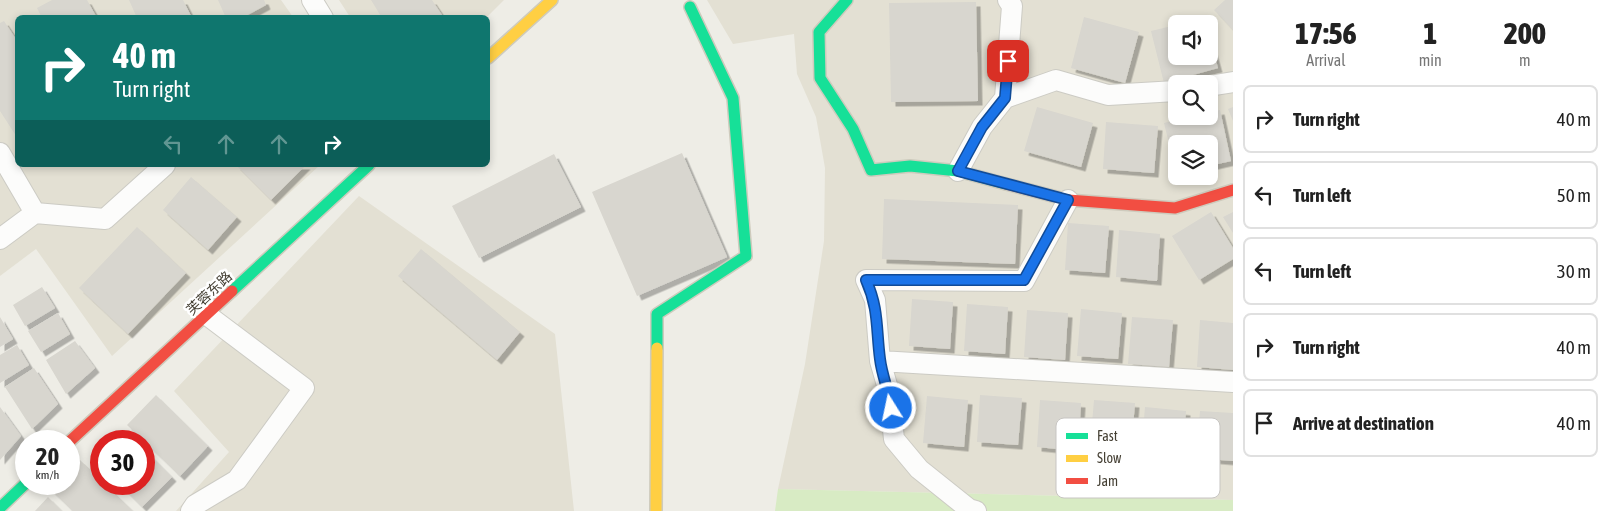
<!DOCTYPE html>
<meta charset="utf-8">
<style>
body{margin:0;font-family:"Asap Condensed","Noto Sans SC",sans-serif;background:#f2f2f2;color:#222;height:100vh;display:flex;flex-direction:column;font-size:19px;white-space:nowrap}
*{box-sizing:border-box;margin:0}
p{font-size:16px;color:#767676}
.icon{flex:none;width:28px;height:28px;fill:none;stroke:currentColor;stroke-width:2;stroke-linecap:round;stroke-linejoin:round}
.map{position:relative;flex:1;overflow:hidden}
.side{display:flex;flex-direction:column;background:#fff;width:375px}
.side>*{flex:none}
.banner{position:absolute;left:15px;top:15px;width:475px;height:152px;border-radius:8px;box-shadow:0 2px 8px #0003;background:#0f766e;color:#fff;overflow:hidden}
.controls{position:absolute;left:1168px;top:15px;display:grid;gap:10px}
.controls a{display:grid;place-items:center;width:50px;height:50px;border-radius:8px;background:#fff;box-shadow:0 2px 8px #0003;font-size:25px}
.speed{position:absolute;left:15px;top:430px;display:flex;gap:10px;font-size:25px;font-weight:700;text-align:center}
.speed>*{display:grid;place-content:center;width:65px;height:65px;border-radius:50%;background:#fff;box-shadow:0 2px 8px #0003;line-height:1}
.speed small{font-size:12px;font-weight:400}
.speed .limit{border:8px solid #d22;background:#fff;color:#111}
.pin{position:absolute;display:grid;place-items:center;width:42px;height:42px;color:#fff;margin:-21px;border-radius:10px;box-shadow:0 2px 8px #0006}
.me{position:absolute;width:55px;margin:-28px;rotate:350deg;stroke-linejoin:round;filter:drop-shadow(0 0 4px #0008)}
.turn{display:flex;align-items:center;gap:18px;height:105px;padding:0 15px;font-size:22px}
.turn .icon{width:65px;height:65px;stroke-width:2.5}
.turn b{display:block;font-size:35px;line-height:42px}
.lanes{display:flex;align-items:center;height:48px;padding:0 15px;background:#0003;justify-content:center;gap:25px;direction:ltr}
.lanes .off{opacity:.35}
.eta{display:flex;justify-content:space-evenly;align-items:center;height:85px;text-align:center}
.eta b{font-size:30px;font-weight:800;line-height:35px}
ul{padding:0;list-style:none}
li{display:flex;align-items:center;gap:15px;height:68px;margin:0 10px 8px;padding:0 5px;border:2px solid #e0e0e0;border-radius:8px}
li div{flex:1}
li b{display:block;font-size:19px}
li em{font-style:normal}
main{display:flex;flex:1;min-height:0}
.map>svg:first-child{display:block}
</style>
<main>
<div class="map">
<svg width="1233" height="511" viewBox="0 0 1233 511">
<defs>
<filter id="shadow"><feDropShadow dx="4.5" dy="4.5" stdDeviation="0" flood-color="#0004"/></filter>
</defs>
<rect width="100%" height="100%" fill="#eeede6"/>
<path fill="#e3e0d3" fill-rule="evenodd" d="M0,0H281L293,17L18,18V165H320L112,356L36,249L0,276Z
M339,0H504L486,18L350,17Z
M707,0H1233V500L778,489L805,364L824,241L825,168L816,117L797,74L794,34L733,44ZM1176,24H1209V56H1176ZM1176,84H1209V116H1176ZM1176,144H1209V176H1176Z
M359,196L555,334L574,511H176L229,452L174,391Z"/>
<path fill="#d8ebc4" d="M778,489L1233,500V511H775Z"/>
<path fill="#d8d6cf" filter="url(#shadow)" d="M52,0H87L97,18H42L37,8Z
M129,0H183L192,18H137Z
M218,0H264L266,5L242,18H226Z
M371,0H432L444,18H382Z
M1225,0H1233V30L1214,10Z
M976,2L978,101L891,102L889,3Z
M1084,17L1139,32L1125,83L1071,68Z
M1204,17L1206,24H1182V23Z
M4,21L18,42V139L0,111V23Z
M1176,25V56H1209V36L1218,68L1164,83L1151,31Z
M1037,107L1093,123L1081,167L1024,151Z
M1233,107V121L1228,109Z
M1220,110L1231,161L1209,166V144H1176V172L1164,123L1192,116H1209V112Z
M1106,122L1158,126L1154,173L1103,169Z
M682,153L727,257L637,296L592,192Z
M554,154L581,207L479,258L452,206Z
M236,165H306L271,200Z
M191,177L237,217L208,250L163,210Z
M884,199L1018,205L1015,264L882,259Z
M1211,212L1233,248V259L1199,280L1172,236Z
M1233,212V233L1223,217Z
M1068,223L1109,226L1105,273L1065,270Z
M137,227L186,273L128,334L79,288Z
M1119,230L1160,234L1157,281L1116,277Z
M421,249L520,332L497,360L398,276Z
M42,287L55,308L25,326L13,305Z
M912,299L953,302L950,349L909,346Z
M967,304L1008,307L1005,354L964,351Z
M1081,309L1122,313L1118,359L1077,356Z
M1027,310L1068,313L1065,360L1024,357Z
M58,313L70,334L41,352L28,331Z
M0,317L13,339L0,347Z
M1132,317L1173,320L1169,367L1128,364Z
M1200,320L1233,323V370L1197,367Z
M75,341L95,368L66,394L46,360Z
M17,345L29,365L0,383V355Z
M34,368L58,404L32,429L5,387Z
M156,395L208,446L180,476L127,425Z
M980,395L1022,398L1018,445L977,442Z
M927,396L968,400L964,447L923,443Z
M1040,400L1081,403L1078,451L1037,447Z
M1094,400L1135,403L1131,450L1090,447Z
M0,407L21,436L0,460Z
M1145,407L1186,411L1182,458L1141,454Z
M1200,411L1233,413V461L1196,458Z
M124,430L136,441H114Z
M144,449L172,477L142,507L119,484H144Z
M101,454V467L95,460Z
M80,460L101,480V484H105L133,511H73L51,490L57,484H69V471Z
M48,497L62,511H35Z"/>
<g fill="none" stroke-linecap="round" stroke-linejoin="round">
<defs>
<path id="street" d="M312,0L323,18
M1209,86L1233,82
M1005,98L1012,6L1008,0
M0,153L35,213L105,219L165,165
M958,171L982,127L1005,98L1056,80L1108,95L1176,91
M0,239L35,213
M880,361L1233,382
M191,511L195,505L237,480L304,388L207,315
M976,511L969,509L919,469L894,439L889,392L880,361L875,300L866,280L1024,281L1068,200"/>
<path id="fast" d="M847,0L819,32L820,78L853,129L871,170L910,166L958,171L1006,184
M232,291L369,165
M657,348V314L746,256L733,98L690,7
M0,508L26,483"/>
<path id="slow" d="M488,58L552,0
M656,511L657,348"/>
<path id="jam" d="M1006,184L1068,200L1175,208L1233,190
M69,442L232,291"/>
</defs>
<use href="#street" stroke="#cccbc4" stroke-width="22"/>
<use href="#fast" stroke="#cecbbd" stroke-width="14"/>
<use href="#slow" stroke="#cecbbd" stroke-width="14"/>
<use href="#jam" stroke="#cecbbd" stroke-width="14"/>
<use href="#street" stroke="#fcfcfb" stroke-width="20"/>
<use href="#fast" stroke="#16e098" stroke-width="11"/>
<use href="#slow" stroke="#ffcf43" stroke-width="11"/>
<use href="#jam" stroke="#f24e42" stroke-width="11"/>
</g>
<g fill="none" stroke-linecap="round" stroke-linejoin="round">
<defs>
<path id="route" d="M891,408C889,391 882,376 880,359C876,329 879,309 866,280H1024L1068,200L958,171L982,127L1005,98L1008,61"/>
</defs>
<use href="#route" stroke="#114b97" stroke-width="12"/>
<use href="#route" stroke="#1a73e8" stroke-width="9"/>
</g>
<g text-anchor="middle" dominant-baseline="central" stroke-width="5" stroke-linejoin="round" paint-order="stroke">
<g font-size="14" fill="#443f33" stroke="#fff">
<text transform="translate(209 293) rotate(-43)">芙蓉东路</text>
</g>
</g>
<rect x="1056" y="418" width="164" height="80" rx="8" fill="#fff" stroke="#c7c5c2" stroke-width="1"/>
<rect x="1066" y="433" width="22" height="6" fill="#16e098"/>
<rect x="1066" y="455" width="22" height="7" fill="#ffcf43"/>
<rect x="1066" y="478" width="22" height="6" fill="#f24e42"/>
<g font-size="14" fill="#443f33">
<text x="1097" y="441">Fast</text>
<text x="1097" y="463">Slow</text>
<text x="1097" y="486">Jam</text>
</g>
</svg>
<div class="controls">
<a><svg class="icon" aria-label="sound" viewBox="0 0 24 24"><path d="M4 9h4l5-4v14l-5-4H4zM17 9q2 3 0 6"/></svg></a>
<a><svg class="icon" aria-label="search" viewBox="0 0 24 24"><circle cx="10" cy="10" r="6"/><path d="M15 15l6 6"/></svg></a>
<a><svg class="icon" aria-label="layers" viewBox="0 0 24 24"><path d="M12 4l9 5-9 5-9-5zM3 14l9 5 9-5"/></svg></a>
</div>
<div class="speed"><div>20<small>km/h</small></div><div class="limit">30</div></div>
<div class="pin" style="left:1008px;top:61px;background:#d93025"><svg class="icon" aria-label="arrive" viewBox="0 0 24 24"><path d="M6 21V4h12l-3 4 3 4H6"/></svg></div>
<svg class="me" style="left:891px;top:408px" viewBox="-20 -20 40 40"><circle r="17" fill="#1a73e8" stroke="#fff" stroke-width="3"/><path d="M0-11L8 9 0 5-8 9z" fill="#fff"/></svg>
<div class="banner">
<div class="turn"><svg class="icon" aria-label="right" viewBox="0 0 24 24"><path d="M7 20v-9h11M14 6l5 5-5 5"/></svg><div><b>40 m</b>Turn right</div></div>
<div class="lanes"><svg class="icon off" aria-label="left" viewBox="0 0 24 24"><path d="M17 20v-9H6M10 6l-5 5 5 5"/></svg><svg class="icon off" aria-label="ahead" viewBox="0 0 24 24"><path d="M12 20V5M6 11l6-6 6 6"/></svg><svg class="icon off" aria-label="ahead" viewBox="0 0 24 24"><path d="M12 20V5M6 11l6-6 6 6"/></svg><svg class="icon" aria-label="right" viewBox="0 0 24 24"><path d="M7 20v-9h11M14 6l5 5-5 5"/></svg></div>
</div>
</div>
<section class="side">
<div class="eta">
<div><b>17:56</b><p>Arrival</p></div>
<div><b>1</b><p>min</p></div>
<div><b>200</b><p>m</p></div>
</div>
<ul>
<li><svg class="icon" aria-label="right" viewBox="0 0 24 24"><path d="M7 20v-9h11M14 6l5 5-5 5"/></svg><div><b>Turn right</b></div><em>40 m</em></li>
<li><svg class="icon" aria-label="left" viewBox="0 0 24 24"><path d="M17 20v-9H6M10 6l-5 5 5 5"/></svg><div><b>Turn left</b></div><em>50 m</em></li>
<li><svg class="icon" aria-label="left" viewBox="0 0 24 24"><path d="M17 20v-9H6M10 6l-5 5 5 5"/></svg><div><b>Turn left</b></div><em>30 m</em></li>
<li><svg class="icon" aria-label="right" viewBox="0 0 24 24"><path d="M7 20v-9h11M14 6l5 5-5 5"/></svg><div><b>Turn right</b></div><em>40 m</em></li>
<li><svg class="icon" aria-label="arrive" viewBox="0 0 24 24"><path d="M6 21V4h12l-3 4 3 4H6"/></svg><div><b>Arrive at destination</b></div><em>40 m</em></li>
</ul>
</section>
</main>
